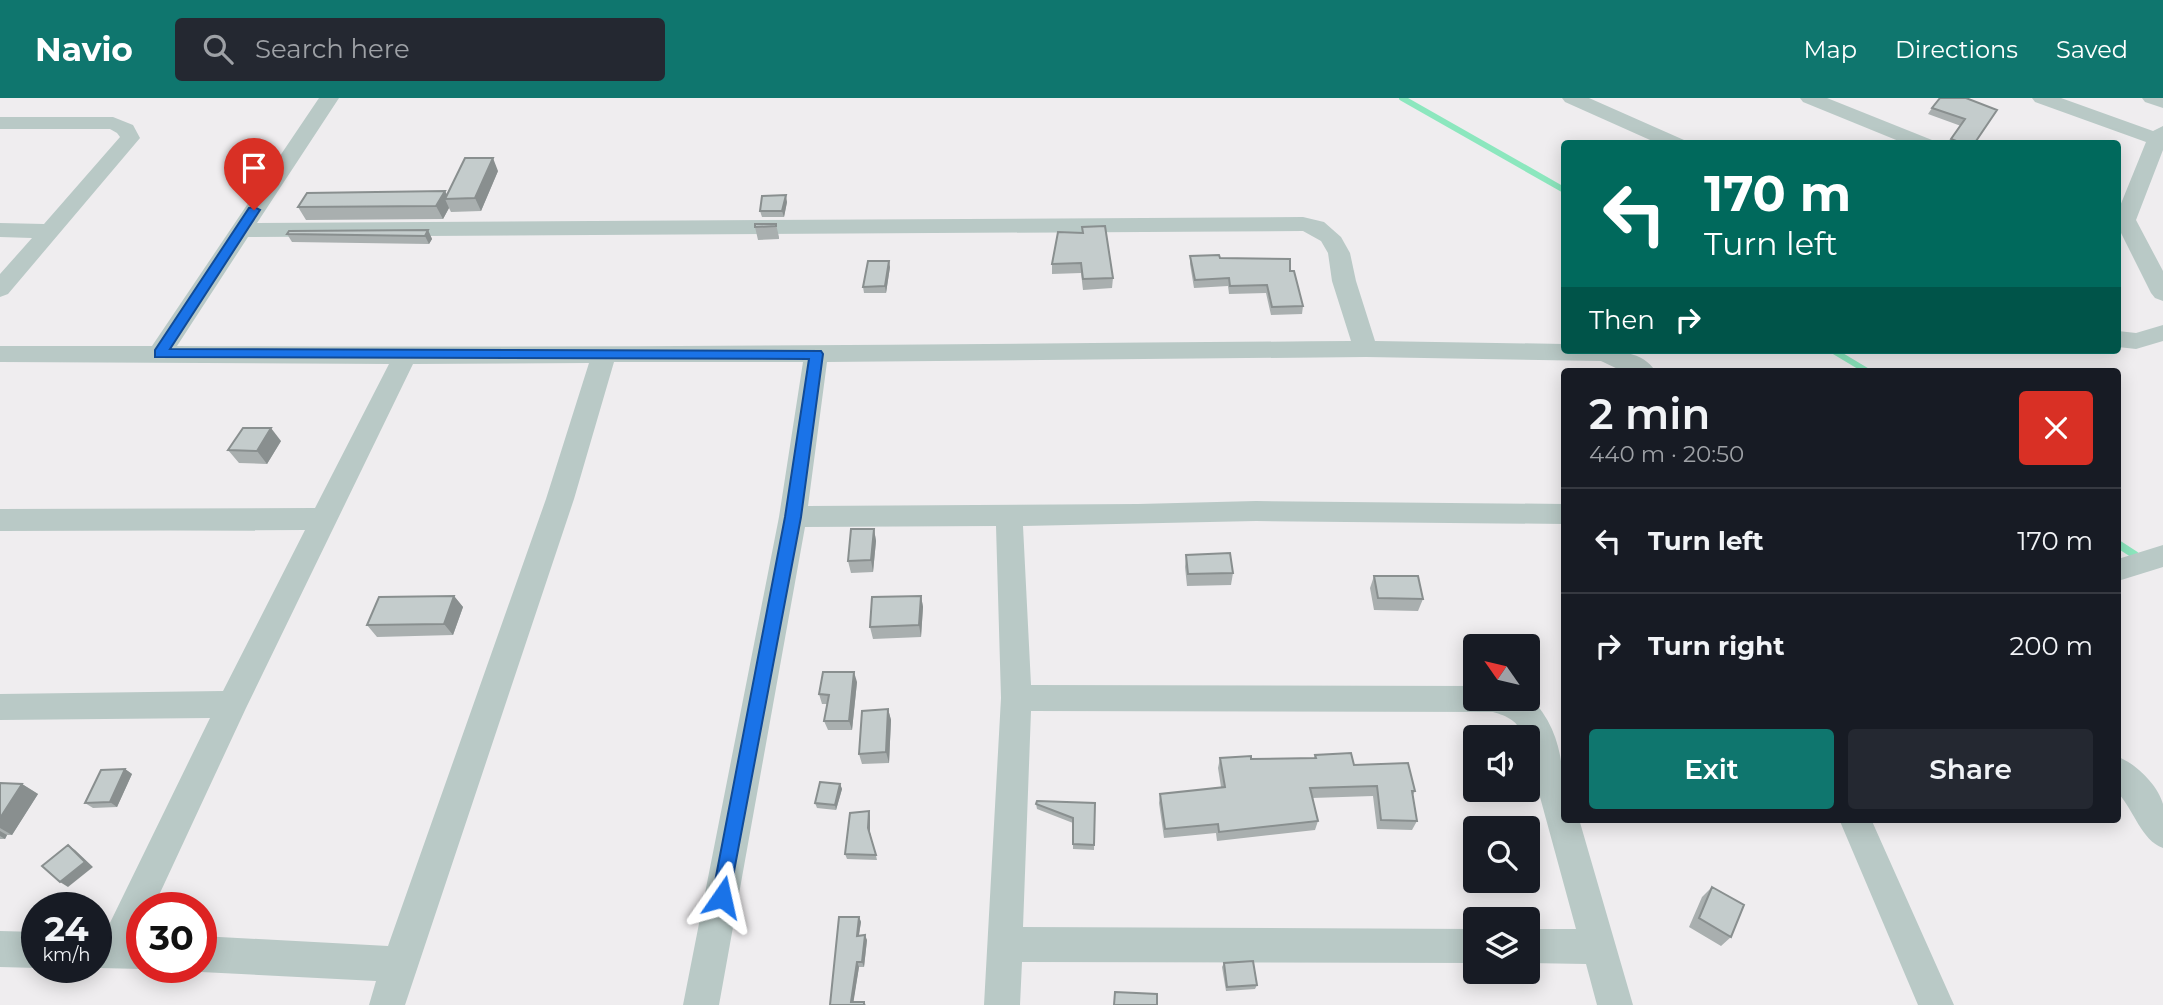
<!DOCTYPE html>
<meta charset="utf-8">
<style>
body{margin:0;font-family:Montserrat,sans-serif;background:#242831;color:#f1f3f6;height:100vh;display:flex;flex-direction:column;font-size:26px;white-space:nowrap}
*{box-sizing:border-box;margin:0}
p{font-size:23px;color:#9ea1a6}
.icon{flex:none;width:38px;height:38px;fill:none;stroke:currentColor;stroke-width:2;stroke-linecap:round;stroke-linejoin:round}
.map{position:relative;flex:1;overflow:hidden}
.drawer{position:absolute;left:1561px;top:270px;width:560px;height:455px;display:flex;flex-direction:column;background:#171b24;border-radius:7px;box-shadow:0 4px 18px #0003}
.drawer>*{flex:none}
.banner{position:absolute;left:1561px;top:42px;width:560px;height:214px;border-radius:7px;box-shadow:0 4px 18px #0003;background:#00695c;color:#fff;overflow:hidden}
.needle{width:46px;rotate:304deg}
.controls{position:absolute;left:1463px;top:536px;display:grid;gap:14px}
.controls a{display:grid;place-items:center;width:77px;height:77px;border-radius:7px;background:#171b24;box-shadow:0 4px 18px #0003;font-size:35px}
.speed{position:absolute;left:21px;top:794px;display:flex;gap:14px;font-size:35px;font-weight:700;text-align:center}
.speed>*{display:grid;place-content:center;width:91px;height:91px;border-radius:50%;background:#171b24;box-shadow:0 4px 18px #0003;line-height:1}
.speed small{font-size:18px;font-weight:400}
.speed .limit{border:10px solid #d22;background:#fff;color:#111}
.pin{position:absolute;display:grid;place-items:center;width:60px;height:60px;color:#fff;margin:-72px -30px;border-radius:50% 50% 50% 0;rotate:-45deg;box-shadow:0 0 7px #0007}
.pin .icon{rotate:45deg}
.me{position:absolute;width:77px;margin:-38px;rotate:11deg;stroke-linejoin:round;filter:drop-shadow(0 0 5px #0008)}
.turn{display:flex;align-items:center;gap:24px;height:147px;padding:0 28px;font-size:32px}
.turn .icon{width:91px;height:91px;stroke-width:2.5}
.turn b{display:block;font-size:49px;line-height:60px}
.then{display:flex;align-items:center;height:66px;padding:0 28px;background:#0003;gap:14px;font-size:26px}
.round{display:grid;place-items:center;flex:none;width:74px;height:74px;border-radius:7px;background:#242831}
.overview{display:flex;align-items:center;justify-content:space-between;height:119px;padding:0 28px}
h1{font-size:42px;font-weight:600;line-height:52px}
.action{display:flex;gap:14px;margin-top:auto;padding:14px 28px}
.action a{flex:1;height:80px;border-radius:7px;background:#0f766e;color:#fff;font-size:28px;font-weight:600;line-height:80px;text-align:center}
.action a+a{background:#242831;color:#f1f3f6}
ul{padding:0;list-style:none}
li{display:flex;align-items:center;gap:21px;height:105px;padding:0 28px;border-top:2px solid #363941}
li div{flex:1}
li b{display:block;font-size:26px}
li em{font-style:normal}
header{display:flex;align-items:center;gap:42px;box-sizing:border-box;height:98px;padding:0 35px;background:#0f766e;color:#fff}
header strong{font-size:33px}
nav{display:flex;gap:38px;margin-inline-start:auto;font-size:24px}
.search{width:490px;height:63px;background:#242831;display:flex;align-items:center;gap:18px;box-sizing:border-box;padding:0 24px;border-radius:7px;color:#9ea1a6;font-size:26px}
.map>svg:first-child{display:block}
</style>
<header>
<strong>Navio</strong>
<div class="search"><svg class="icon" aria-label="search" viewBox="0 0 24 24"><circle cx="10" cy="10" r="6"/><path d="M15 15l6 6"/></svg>Search here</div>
<nav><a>Map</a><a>Directions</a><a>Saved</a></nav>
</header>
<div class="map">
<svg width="2163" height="907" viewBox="0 0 2163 907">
<rect width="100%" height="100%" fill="#efedef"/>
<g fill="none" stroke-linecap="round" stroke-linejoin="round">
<path stroke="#8ce7be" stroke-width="6" d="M1402,0L1564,92
M1832,252L1867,273"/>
<path stroke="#8ce7be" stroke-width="8" d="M2118,446L2135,457"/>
<path fill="#b9c9c6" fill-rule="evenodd" d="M319,0H339L257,125L1303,119L1324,124L1341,139L1350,155L1356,183L1375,243L1564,246V252C1591,252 1640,247 1655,273H1622L1601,263L1366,259L827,264L808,408L1138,406L1256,403L1564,406V426L1256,423L1023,428L1031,587L1475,588V600L1530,599C1564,634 1564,675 1564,721H1579L1633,907H1597L1586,866L1528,865V831H1576L1528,655V639H1523C1519,623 1507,618 1493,614L1031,613L1023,829L1475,831V865L1022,864L1020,907H984L1001,600L996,428L805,429L719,907H683L779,419L803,264H614L574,401L405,907H369L376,883L201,874L192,870H201V838L388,848L546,401L589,265L413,266L246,610L153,810H142V870H144L142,871L99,870L96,868V836L105,835L210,620L0,622V596L223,593L305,432L0,433V411L315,410L389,266L0,264V248H152ZM1303,133L1321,143L1328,155L1332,183L1351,243C960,246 568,250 177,248L248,139Z
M1562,0H1589L1684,42L1687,46H1659L1565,4Z
M1800,0H1827L1932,42L1935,46H1906L1803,4Z
M2032,0H2061L2153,33L2163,28V52L2136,122L2163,173V203L2155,200L2151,195L2118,129V113L2146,44L2035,4Z
M2142,0H2163V10L2145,4Z
M0,19H113L133,27L140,40L8,196L0,199V176L32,140L0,139V125L44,126L120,39L117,35L110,31H0Z
M2163,227V243L2136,251L2118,249V233L2136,235Z
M2163,447V469L2118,483V461Z
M2118,659C2135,665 2158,687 2163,706C2163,719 2163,737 2163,750C2141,742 2134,712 2118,695Z
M1839,721H1871L1954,907H1918Z
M0,833L37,834V870L0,869Z"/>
</g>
<path fill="#a9afaf" d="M1932,10L1997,12L1974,46H1948L1961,28L1928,16Z
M498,73L481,113L451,114L449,110L443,121L306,122L298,109L445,93L447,97Z
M787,104L784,119H762L760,113Z
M776,126L779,139V141L758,142L755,129Z
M428,132L432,141L429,146L292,144L287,136Z
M1058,134L1113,180L1112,190L1083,192L1081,175L1052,176V166Z
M1190,158L1220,160L1290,173L1303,208L1302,216L1271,217L1266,195L1229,196L1228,188L1194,190L1190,166Z
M890,169L886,195H864L863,189Z
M281,343L267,366L239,365L228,352Z
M874,431L876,443L873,474L851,475L848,463Z
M1186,457L1233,475L1231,487L1187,488L1185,469Z
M1374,478L1423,501L1418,513L1374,512L1370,490Z
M454,498L463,509L453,537L377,539L367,527Z
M921,498L923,509L921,539L873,541L870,529Z
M857,584L852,632H828L824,623L827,606H822L819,596Z
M888,611L891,622L889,665L862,666L859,656Z
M1315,657L1354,667L1415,693L1413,697L1417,723L1412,732L1377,731L1373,698L1312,700L1318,723L1315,732L1217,743L1216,735L1164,740L1159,705L1160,696L1221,689L1218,670L1220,660H1314Z
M125,671L132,676L117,709L93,710L85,705Z
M0,685L22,686L38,696L12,737H7L5,741H0Z
M840,686L842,691L836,712L817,710L815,705Z
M1095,705L1094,752L1073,751V725L1037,711L1036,706Z
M869,713L870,718V735L877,762L847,761L845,756Z
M1712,789L1731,839L1721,848L1689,829L1702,799Z
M859,819L861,824L859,837L867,842L864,869H859L853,904H864L866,907H830Z
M1224,865L1257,887L1255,891L1226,893L1222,869Z"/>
<path fill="#898f8f" d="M493,60L498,73L481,113L475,100Z
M445,93L449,101H445L449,110L443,121L436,108Z
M786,97L787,104L784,119L782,113Z
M428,132L432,141L429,146L425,138Z
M889,163L890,169L886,195L885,188Z
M271,330L281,343L267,366L257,353Z
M874,431L876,443L873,474L871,462Z
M454,498L463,509L453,537L444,526Z
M921,498L923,509L921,539L919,527Z
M854,574L857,584L852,632L849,623Z
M888,611L891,622L889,665L886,654Z
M125,671L132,676L117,709L110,704Z
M22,686L38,696L12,737L0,730V720Z
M840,686L842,691L836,712L835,707Z
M869,713L870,718V735L877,762L868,730Z
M0,733L7,737L5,741L0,738Z
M68,747L75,752L93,769L68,789L60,784Z
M859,819L861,824L858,842L857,838Z
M865,837L867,842L864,869L862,864Z
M857,864L859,869L853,907L851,904Z"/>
<path fill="#c4cccc" stroke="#898f8f" stroke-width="2" d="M1940,0H1966L1997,12L1974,46H1964L1951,41L1965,21L1932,10Z
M465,60H493L475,100L445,101Z
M445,93L436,108L298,109L307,95Z
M786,97L782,113H760L762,98Z
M755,126H776V128L755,129Z
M1105,128L1113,180L1083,181L1081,165L1052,166L1058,134L1083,135L1082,129Z
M428,132L425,138L287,136L289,133Z
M1219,157L1220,160L1290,161V173H1294L1303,208L1272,209L1267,187L1230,188L1229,180L1195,182L1190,158Z
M868,163H889L885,188L863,189Z
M243,330H271L257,353L228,352Z
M851,431H874L871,462L848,463Z
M1230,455L1233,475L1188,476L1186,457Z
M1374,478H1418L1423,501L1378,500Z
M454,498L444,526L367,527L379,499Z
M921,498L919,527L870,529L872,499Z
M823,574H854L849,623H824L829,597L819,596Z
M888,611L886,654L859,656L862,613Z
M1351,655L1354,667L1408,665L1415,693H1412L1417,723L1381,722L1377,688L1310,690L1318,723L1219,734L1218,726L1165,731L1160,696L1225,689L1220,660L1251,658V661L1316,660L1315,657Z
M125,671L110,704L85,705L101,672Z
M820,684L840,686L835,707L815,705Z
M0,685L22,686L0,720Z
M1037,703L1095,705L1094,747L1073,746V720L1036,706Z
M869,713L868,730L876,757L845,756L850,715Z
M68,747L85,764L60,784L42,768Z
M1712,789L1744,807L1731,839L1699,820Z
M839,819H859L857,838L865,837L862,864H857L851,904H864V907H830Z
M1253,863L1257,887L1227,889L1224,865Z
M1115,894L1157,896V907H1114Z"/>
<path fill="#1a73e8" stroke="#114b97" stroke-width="2" d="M254,109L260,112L170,251L821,253L823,256L801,419L728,805L722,808L715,805L712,799L785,419L809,261L155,259V252L249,110Z"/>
</svg>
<div class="controls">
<a><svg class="needle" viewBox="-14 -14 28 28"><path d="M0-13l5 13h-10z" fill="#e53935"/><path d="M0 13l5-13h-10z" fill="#9ea1a6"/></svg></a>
<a><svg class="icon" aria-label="sound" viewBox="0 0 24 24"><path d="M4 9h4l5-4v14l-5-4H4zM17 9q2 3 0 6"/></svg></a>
<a><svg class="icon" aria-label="search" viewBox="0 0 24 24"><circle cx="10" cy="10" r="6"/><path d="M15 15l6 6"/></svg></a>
<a><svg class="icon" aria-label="layers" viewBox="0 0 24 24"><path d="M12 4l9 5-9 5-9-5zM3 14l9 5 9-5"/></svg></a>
</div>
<div class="speed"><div>24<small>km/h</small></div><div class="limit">30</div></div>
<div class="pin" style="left:254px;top:112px;background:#d93025"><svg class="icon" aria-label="arrive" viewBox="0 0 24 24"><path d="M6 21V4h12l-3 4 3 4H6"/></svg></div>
<svg class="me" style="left:722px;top:799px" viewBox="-20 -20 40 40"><path d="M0-17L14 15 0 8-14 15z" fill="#1a73e8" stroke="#fff" stroke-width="4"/></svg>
<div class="banner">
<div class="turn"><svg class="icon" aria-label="left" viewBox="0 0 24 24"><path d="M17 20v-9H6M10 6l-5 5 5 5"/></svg><div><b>170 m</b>Turn left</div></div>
<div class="then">Then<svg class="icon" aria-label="right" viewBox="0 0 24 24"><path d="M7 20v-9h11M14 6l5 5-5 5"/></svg></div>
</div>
<section class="drawer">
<div class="overview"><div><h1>2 min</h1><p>440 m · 20:50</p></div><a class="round" style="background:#d93025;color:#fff"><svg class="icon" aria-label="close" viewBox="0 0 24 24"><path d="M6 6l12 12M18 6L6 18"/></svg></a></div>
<ul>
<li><svg class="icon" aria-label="left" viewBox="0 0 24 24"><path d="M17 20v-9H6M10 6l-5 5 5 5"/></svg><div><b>Turn left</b></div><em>170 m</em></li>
<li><svg class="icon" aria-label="right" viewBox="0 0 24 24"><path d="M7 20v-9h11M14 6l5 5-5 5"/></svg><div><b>Turn right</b></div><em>200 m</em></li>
</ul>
<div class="action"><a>Exit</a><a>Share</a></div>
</section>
</div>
